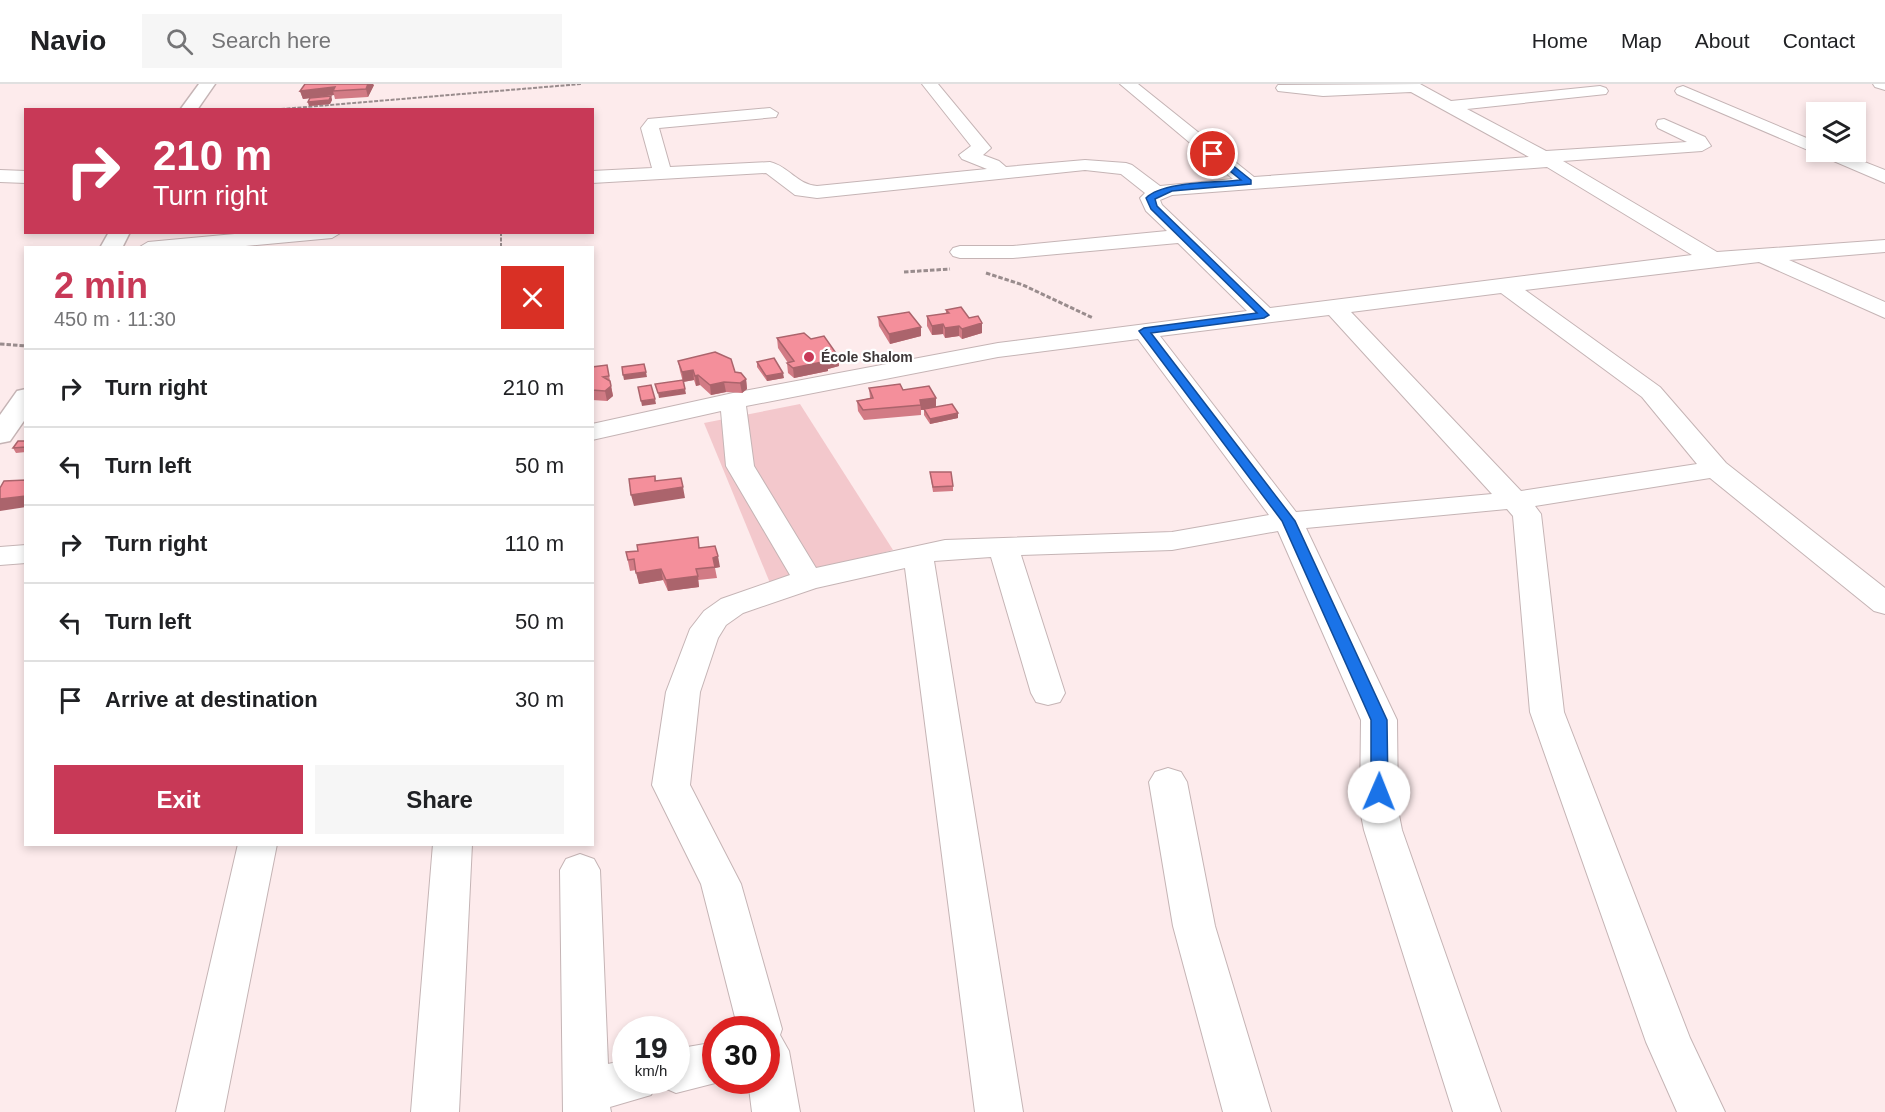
<!DOCTYPE html>
<meta charset="utf-8">
<style>
body{margin:0;font-family:Arial,sans-serif;background:#f6f6f6;color:#202124;height:100vh;display:flex;flex-direction:column;font-size:22px;white-space:nowrap}
*{box-sizing:border-box;margin:0}
p{font-size:20px;color:#757577}
.icon{flex:none;width:33px;height:33px;fill:none;stroke:currentColor;stroke-width:2;stroke-linecap:round;stroke-linejoin:round}
.map{position:relative;flex:1;overflow:hidden}
.drawer{position:absolute;left:24px;top:162px;width:570px;height:600px;display:flex;flex-direction:column;background:#fff;border-radius:0px;box-shadow:0 3px 9px #0003}
.drawer>*{flex:none}
.top-card{position:absolute;left:24px;top:24px;width:570px;height:126px;border-radius:0px;box-shadow:0 3px 9px #0003;background:#c83957;color:#fff;overflow:hidden}
.tools{position:absolute;left:1806px;top:18px;display:grid;gap:12px}
.tools a{display:grid;place-items:center;width:60px;height:60px;border-radius:0px;background:#fff;box-shadow:0 3px 9px #0003;font-size:30px}
.speed{position:absolute;left:612px;top:932px;display:flex;gap:12px;font-size:30px;font-weight:700;text-align:center}
.speed>*{display:grid;place-content:center;width:78px;height:78px;border-radius:50%;background:#fff;box-shadow:0 3px 9px #0003;line-height:1}
.speed small{font-size:15px;font-weight:400}
.speed .limit{border:9px solid #d22;background:#fff;color:#111}
.pin{position:absolute;display:grid;place-items:center;width:51px;height:51px;color:#fff;margin:-26px;border:3px solid #fff;border-radius:50%;box-shadow:0 2px 6px #0007}
.me{position:absolute;width:66px;margin:-33px;rotate:1deg;stroke-linejoin:round;filter:drop-shadow(0 0 4px #0008)}
.turn{display:flex;align-items:center;gap:21px;height:126px;padding:0 30px;font-size:27px}
.turn .icon{width:78px;height:78px;stroke-width:2.5}
.turn b{display:block;font-size:42px;line-height:51px}
.round{display:grid;place-items:center;flex:none;width:63px;height:63px;border-radius:0px;background:#f6f6f6}
.headline{display:flex;align-items:center;justify-content:space-between;height:102px;padding:0 30px}
h1{font-size:36px;font-weight:800;line-height:45px;color:#c83957}
.button{display:flex;gap:12px;margin-top:auto;padding:12px 30px}
.button a{flex:1;height:69px;border-radius:0px;background:#c83957;color:#fff;font-size:24px;font-weight:800;line-height:69px;text-align:center}
.button a+a{background:#f6f6f6;color:#202124}
ul{padding:0;list-style:none}
li{display:flex;align-items:center;gap:18px;height:78px;padding:0 30px;border-top:2px solid #e0e0e0}
li div{flex:1}
li b{display:block;font-size:22px}
li em{font-style:normal}
header{display:flex;align-items:center;gap:36px;box-sizing:border-box;height:84px;padding:0 30px;background:#fff;border-bottom:2px solid #e0e0e0}
header strong{font-size:28px}
nav{display:flex;gap:33px;margin-inline-start:auto;font-size:21px}
.search{width:420px;height:54px;background:#f6f6f6;display:flex;align-items:center;gap:15px;box-sizing:border-box;padding:0 21px;border-radius:0px;color:#757577;font-size:22px}
.map>svg:first-child{display:block}
</style>
<header>
<strong>Navio</strong>
<div class="search"><svg class="icon" aria-label="search" viewBox="0 0 24 24"><circle cx="10" cy="10" r="6"/><path d="M15 15l6 6"/></svg>Search here</div>
<nav><a>Home</a><a>Map</a><a>About</a><a>Contact</a></nav>
</header>
<div class="map">
<svg width="1885" height="1028" viewBox="0 0 1885 1028">
<rect width="100%" height="100%" fill="#fdebec"/>
<path fill="#f3c8cc" d="M800,320L893,466L770,499L704,339Z"/>
<g fill="none" stroke-linecap="round" stroke-linejoin="round">
<defs>
<path id="minor" d="M922,0H938L991,64L983,71L999,77L1006,83L1085,76L1126,79L1132,81L1160,102L1233,95L1120,0H1138L1254,93L1529,73L1411,8L1323,12L1278,7L1276,4L1278,1L1420,0L1451,17L1600,2L1606,4L1608,7L1606,10L1467,25L1546,67L1687,58L1658,44L1656,40L1658,36L1664,35L1705,53L1711,62L1702,67L1563,77L1717,168L1885,156V168L1789,176L1885,218V234L1759,178L1525,206L1660,303L1726,379L1885,504V530L1874,527L1710,394L1535,422L1541,430L1564,628L1690,954L1725,1028H1677L1646,958L1530,628L1513,432L1507,425L1306,444L1397,636L1398,726L1402,746L1501,1028H1453L1364,746L1360,726L1361,636L1278,447L1172,466L1021,471L1065,609L1060,618L1048,621L1036,618L1031,609L991,473L934,477L1023,1028H975L905,484L816,504L743,529L726,541L718,554L700,608L690,701L741,800L782,945L780,951L789,967L800,1028H752L748,996H766V945H738L701,800L652,701L666,608L690,545L704,527L721,515L790,491L726,382L721,327L592,356V340L733,309L998,259L1247,227L1178,159L1013,174H960L953,172L950,168L953,164L960,162H1013L1167,147L1146,127L1140,114L1145,109L1121,90L1085,86L817,114L795,111L766,89L592,99V87L652,84L641,44L648,35L770,24L778,29L776,33L659,44L670,83L770,78C788,82 798,101 817,102L987,85L962,75L959,71L971,62ZM1547,83L1692,171L1270,224L1162,121L1160,116L1172,111ZM1501,209L1642,313L1697,380L1521,407L1351,228ZM1329,231L1492,410L1296,428L1160,252ZM1138,255L1269,431L1172,448L945,456L816,484L754,382L746,322L998,273Z
M1873,0H1885V6L1875,3Z
M1683,2L1816,58V68H1839L1885,86V99L1677,10L1675,7L1677,4Z
M0,86L26,87V99L0,98Z
M256,148H342L332,154L225,164H138L148,158Z
M26,461V479L0,481V463Z
M1168,684L1181,688L1187,698L1215,842L1271,1028H1223L1173,842L1149,698L1155,688Z
M238,760H277L224,1028H176Z
M433,760H472L459,1028H411Z
M580,770L594,775L600,786L608,980L626,976V996H676V965L716,958V996H727L676,1009L660,1002L658,997L651,1011L610,1023L611,1028H563L560,786L566,775Z"/>
<path id="tertiary" d="M199,0H215L197,26H180Z
M109,148H130L122,164H100Z
M26,305V334L10,357L0,359V331L17,307Z"/>
</defs>
<use href="#minor" stroke="#c5b4b5" stroke-width="2"/>
<use href="#tertiary" stroke="#c5b4b5" stroke-width="3"/>
<path stroke="#998c8d" stroke-width="2" stroke-dasharray="4 1.5" stroke-linecap="butt" d="M270,26L581,0
M501,148V163"/>
<path stroke="#998c8d" stroke-width="3" stroke-dasharray="4.5 2" stroke-linecap="butt" d="M501,162V164
M904,188L950,185
M986,189L1023,201L1093,234
M0,260L26,262"/>
<use href="#minor" fill="#fff" fill-rule="evenodd"/>
<use href="#tertiary" fill="#fff" fill-rule="evenodd"/>
</g>
<path fill="#d27b85" d="M374,1L368,13L335,15L334,11L318,13L331,12L332,16L330,20L309,22L308,18L310,14L303,15L300,7Z
M189,148H210L190,150Z
M946,226L969,234L982,249L962,255L959,252L945,254L943,250L932,251L927,242V232L946,230Z
M878,233L921,252L890,260L879,242Z
M777,254L811,255L838,272L839,282L828,285V287L794,294L788,289L787,279H788L778,264Z
M678,277L735,288L746,295L747,305L742,309L726,308L711,311L700,301L696,302L694,296L683,298L680,287Z
M757,278L784,294L767,297L757,283Z
M607,281L613,312L607,317L592,316V283Z
M869,304L903,306L936,314V323L958,329V334L930,340L924,331V326H921V331L864,336L858,327L857,317L870,314Z
M26,357V368L16,369L13,364Z
M930,388L953,402V407L933,408Z
M700,464L720,483L715,484L717,494L698,496L699,503L668,507L663,496L639,500L636,486L630,487L626,468Z"/>
<path fill="#ab646c" d="M368,0H373L374,1L368,13L366,5Z
M335,3L333,7L334,11L303,15L300,7Z
M331,12L332,16L330,20L309,22L308,18Z
M982,239V249L962,255V245Z
M943,240V250L932,251V242Z
M959,242V252L945,254V244Z
M921,243V252L890,260L889,250Z
M838,272L839,282L828,285V287L794,294L793,284Z
M693,286L694,296L683,298L682,288Z
M646,288L647,293L624,296L623,291Z
M783,289L784,294L767,297L766,292Z
M698,291L700,301L696,302L695,292Z
M746,295L747,305L742,309L740,299Z
M724,298L726,308L711,311L710,301Z
M611,302L613,312L607,317L605,307Z
M685,305L686,310L659,314L658,309Z
M936,314V324L921,326L920,316Z
M655,315L656,320L642,322L641,317Z
M958,329V334L930,340V335Z
M655,392L657,403H683L685,414L634,422L631,411L655,397Z
M26,412V423L0,427V415Z
M718,472L720,483L715,484L713,474Z
M661,485L663,496L639,500L636,489Z
M698,492L699,503L668,507L666,496Z"/>
<path fill="#f48f9b" stroke="#ab646c" stroke-width="1.5" d="M305,0H368L366,5L333,7L335,3L300,7Z
M331,12L329,16L308,18L310,14Z
M961,223L969,234L978,232L982,239L962,245L959,242L945,244L943,240L932,242L927,232L949,229L946,226Z
M909,228L921,243L889,250L878,233Z
M804,249L811,255L824,252L838,272L826,275L827,277L793,284L787,279L794,277L777,254Z
M715,268L731,275L735,288L741,289L746,295L740,299L724,298L710,301L698,291L695,292L693,286L682,288L678,277Z
M774,274L783,289L766,292L757,278Z
M644,280L646,288L623,291L622,283Z
M607,281L609,292L603,293L610,297L611,302L605,307L592,306V283Z
M683,296L685,305L658,309L655,300Z
M900,300L903,306L929,302L936,314L920,316L921,321L863,326L857,317L873,314L869,304Z
M651,301L655,315L641,317L638,303Z
M952,320L958,329L930,335L924,325Z
M18,357H26V363L13,364Z
M930,388H951L953,402L933,403Z
M655,392V397L681,394L683,403L631,411L629,395Z
M26,396V412L0,415V404L4,397Z
M698,453L699,464L715,462L718,472L713,474L715,483L696,485L698,492L666,496L661,485L636,489L634,475L628,476L626,468L638,467L637,461Z"/>
<path fill="#1a73e8" stroke="#114b97" stroke-width="1.5" d="M1211,68H1216L1251,96V100L1172,107L1155,115L1157,122L1269,231L1264,234L1151,249L1295,437L1387,636L1388,708L1379,714L1371,708V636L1282,437L1139,247L1144,244L1257,229L1151,125L1146,114C1163,97 1216,99 1241,96L1211,72Z"/>
<circle fill="#c83957" stroke="#fff" stroke-width="2" cx="809" cy="273" r="6"/>
<g text-anchor="middle" dominant-baseline="central" stroke-width="4.5" stroke-linejoin="round" paint-order="stroke">
<g font-size="14" font-weight="bold" fill="#3e3738" stroke="#fff" text-anchor="start">
<text x="821" y="273">École Shalom</text>
</g>
</g>
</svg>
<div class="tools">
<a><svg class="icon" aria-label="layers" viewBox="0 0 24 24"><path d="M12 4l9 5-9 5-9-5zM3 14l9 5 9-5"/></svg></a>
</div>
<div class="speed"><div>19<small>km/h</small></div><div class="limit">30</div></div>
<div class="pin" style="left:1213px;top:70px;background:#d93025"><svg class="icon" aria-label="arrive" viewBox="0 0 24 24"><path d="M6 21V4h12l-3 4 3 4H6"/></svg></div>
<svg class="me" style="left:1379px;top:708px" viewBox="-20 -20 40 40"><circle r="19" fill="#fff"/><path d="M0-13L10 11 0 6-10 11z" fill="#1a73e8"/></svg>
<div class="top-card">
<div class="turn"><svg class="icon" aria-label="right" viewBox="0 0 24 24"><path d="M7 20v-9h11M14 6l5 5-5 5"/></svg><div><b>210 m</b>Turn right</div></div>
</div>
<section class="drawer">
<div class="headline"><div><h1>2 min</h1><p>450 m · 11:30</p></div><a class="round" style="background:#d93025;color:#fff"><svg class="icon" aria-label="close" viewBox="0 0 24 24"><path d="M6 6l12 12M18 6L6 18"/></svg></a></div>
<ul>
<li><svg class="icon" aria-label="right" viewBox="0 0 24 24"><path d="M7 20v-9h11M14 6l5 5-5 5"/></svg><div><b>Turn right</b></div><em>210 m</em></li>
<li><svg class="icon" aria-label="left" viewBox="0 0 24 24"><path d="M17 20v-9H6M10 6l-5 5 5 5"/></svg><div><b>Turn left</b></div><em>50 m</em></li>
<li><svg class="icon" aria-label="right" viewBox="0 0 24 24"><path d="M7 20v-9h11M14 6l5 5-5 5"/></svg><div><b>Turn right</b></div><em>110 m</em></li>
<li><svg class="icon" aria-label="left" viewBox="0 0 24 24"><path d="M17 20v-9H6M10 6l-5 5 5 5"/></svg><div><b>Turn left</b></div><em>50 m</em></li>
<li><svg class="icon" aria-label="arrive" viewBox="0 0 24 24"><path d="M6 21V4h12l-3 4 3 4H6"/></svg><div><b>Arrive at destination</b></div><em>30 m</em></li>
</ul>
<div class="button"><a>Exit</a><a>Share</a></div>
</section>
</div>
